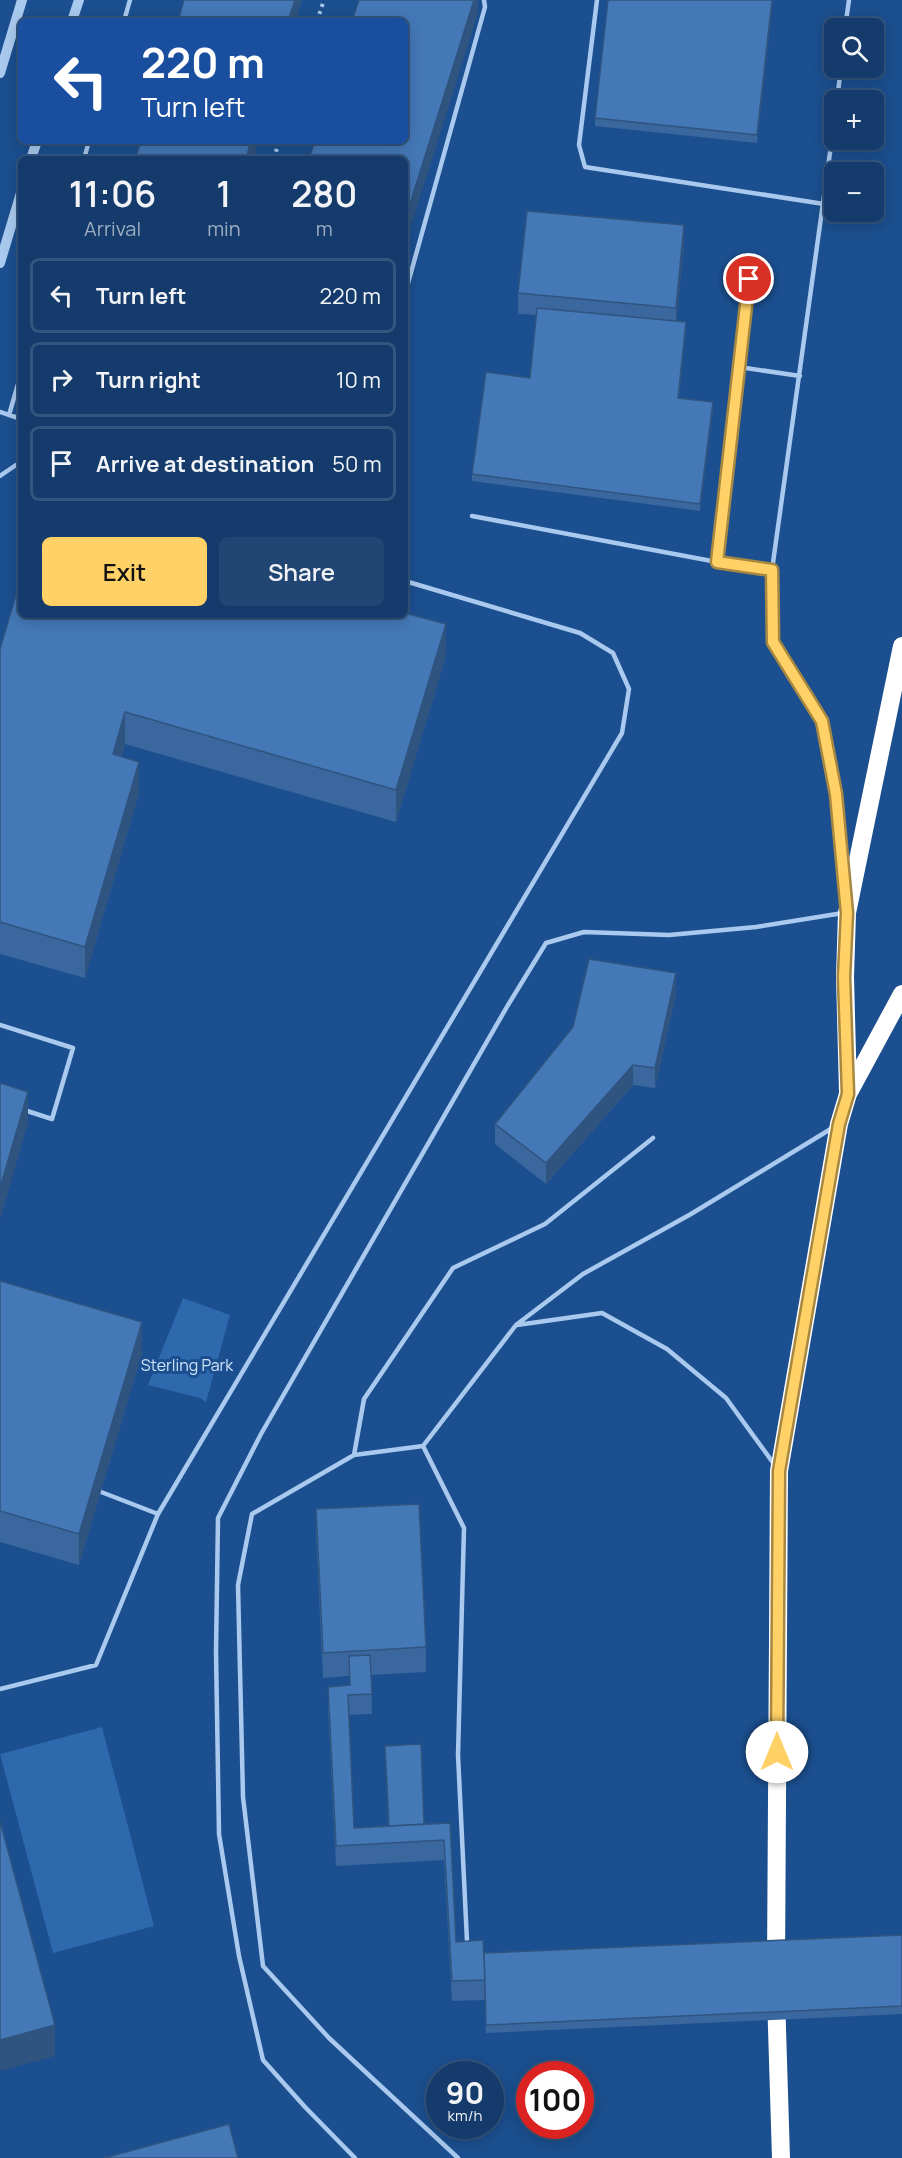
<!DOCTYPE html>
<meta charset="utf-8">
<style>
body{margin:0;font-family:Manrope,sans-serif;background:#214673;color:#f1f3f6;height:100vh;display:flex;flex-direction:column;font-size:22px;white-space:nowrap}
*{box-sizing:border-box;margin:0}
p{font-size:20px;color:#9dadc1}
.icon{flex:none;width:33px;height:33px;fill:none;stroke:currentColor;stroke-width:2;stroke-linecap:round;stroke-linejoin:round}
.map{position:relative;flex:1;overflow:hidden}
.side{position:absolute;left:18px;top:156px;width:390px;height:462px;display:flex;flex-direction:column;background:#143b6b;border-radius:9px;box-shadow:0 3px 15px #0003,0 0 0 2px #33557e}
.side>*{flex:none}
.hud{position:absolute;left:18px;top:18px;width:390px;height:126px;border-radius:9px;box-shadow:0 3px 15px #0003,0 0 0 2px #33557e;background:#1a4fa0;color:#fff;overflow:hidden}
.tools{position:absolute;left:824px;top:18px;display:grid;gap:12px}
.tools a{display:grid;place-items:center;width:60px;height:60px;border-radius:9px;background:#143b6b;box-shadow:0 3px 15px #0003,0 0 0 2px #33557e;font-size:30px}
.speed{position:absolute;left:426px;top:2061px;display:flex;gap:12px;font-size:30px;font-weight:700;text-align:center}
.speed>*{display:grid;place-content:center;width:78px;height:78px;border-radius:50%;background:#143b6b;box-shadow:0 3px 15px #0003,0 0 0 2px #33557e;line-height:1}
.speed small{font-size:15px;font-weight:400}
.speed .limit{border:9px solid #d22;background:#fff;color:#111}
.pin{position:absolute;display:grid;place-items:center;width:51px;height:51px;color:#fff;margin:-26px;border:3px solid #fff;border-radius:50%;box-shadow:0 2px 6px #0007}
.me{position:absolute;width:66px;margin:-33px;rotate:0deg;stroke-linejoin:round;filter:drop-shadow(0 0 4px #0008)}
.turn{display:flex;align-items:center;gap:21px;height:126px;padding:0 24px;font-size:27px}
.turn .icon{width:78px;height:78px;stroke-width:2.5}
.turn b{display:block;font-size:42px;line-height:51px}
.eta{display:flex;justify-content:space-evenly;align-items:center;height:102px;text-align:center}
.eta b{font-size:36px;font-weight:600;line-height:42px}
.button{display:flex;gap:12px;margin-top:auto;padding:12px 24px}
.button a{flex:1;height:69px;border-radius:9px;background:#ffd166;color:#111;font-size:24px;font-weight:600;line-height:69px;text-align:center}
.button a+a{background:#214673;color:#f1f3f6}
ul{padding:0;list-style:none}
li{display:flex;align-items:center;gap:18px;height:75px;margin:0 12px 9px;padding:0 12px;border:3px solid #33557e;border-radius:9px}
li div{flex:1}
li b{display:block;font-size:22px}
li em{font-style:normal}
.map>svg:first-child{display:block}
</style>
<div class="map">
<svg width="902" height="2158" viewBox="0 0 902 2158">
<rect width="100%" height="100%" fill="#1b4f8f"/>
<path fill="#2e69ad" d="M183,1298L230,1315L206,1402L200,1398L148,1385Z
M102,1727L154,1926L53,1953L0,1754Z"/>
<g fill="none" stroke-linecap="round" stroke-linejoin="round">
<path stroke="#a9c9ee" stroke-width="4" stroke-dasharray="3 4.5" stroke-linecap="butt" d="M317,21L324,0
M274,159L279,141"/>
<path stroke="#a9c9ee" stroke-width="4.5" d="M597,0L579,145L585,167L824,204
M124,21L130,0
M845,28L849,0
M837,100L841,68
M834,124L772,570L773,642L822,721L836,794L845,888
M84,159L89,141
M405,294L485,7L484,0
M739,367L800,376
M0,412L21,419
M9,415L21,374
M0,476L16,465L21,466
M472,516L717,562L772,570
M717,562L749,279
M0,1025L73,1048L52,1119L24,1110
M517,1325L602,1313L667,1349L726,1398L774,1464
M423,1446L464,1528L458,1755L467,1941
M354,1455L364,1399L453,1268L545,1224L653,1138
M96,1490L158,1514
M0,1689L96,1665L158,1514L622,733L629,689L613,653L580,633L405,581
M355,2158L305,2107L263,2060L239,1956L219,1834L216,1652L218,1518L261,1434L508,1005L546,943L584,932L669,935L756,927L843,913
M458,2158L329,2038L263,1966L243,1797L238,1585L252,1514L354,1455L423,1446L516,1325L583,1274L691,1214L834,1127"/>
<path stroke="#a9c9ee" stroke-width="10" d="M72,21L79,0
M0,73L22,0
M31,159L37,141
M0,263L21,193"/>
<path stroke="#fff" stroke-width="18" d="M848,1092L845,977L847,913L902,646
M776,1965L779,1471L839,1124L848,1094L902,994
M776,1996L781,2158"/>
</g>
<path fill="#3a679d" d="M773,0L757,143L595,126V118Z
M684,246L676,321L686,329L679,398L713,409L700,511L472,481V474L530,378L536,315L518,314V293Z
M0,649L446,656L396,822L125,744L121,756L139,793L85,978L0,954Z
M676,994L655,1088L633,1085L546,1184L495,1144V1124Z
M0,1281L142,1353L79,1565L0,1542Z
M316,1509L426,1647V1672L371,1675L372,1714L349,1715L354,1828L388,1826L385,1746L424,1824L450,1823L456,1942L484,1953L902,1935V2014L486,2033L485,2000L452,2001L444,1860L336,1866L328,1707V1687L349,1685V1676L323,1678L316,1534Z"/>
<path fill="#305480" d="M295,0H302L296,21H288Z
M474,0H478V13L405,245V220Z
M772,0H773L757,143V135Z
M251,141H259L253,159H246Z
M684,225V246L676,328V308Z
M686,322V329L678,405V398Z
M713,402V409L700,511V504Z
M446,624V656L396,822V790Z
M125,712V744L113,785V754Z
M139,762V793L85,978V947Z
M676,973V994L655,1088V1068Z
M633,1065V1085L546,1184V1163Z
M28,1092V1123L0,1220V1188Z
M142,1322V1353L79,1565V1534Z
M55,2025V2056L0,2071V2040Z"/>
<path fill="#4478b7" stroke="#305480" stroke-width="1.5" d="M184,0H295L288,21H178Z
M359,0H474L405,220V159H309L315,141H405V21H352Z
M608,0H772L757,135L595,118Z
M141,141H251L246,159H135Z
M527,211L684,225L676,308L518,293Z
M537,308L686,322L678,398L713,402L700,504L472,474L486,372L530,378Z
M21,578V615H405V613L446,624L396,790L125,712L113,754L139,762L85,947L0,922V649Z
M589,959L676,973L655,1068L633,1065L546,1163L495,1124L573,1027Z
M0,1083L28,1092L0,1188Z
M0,1281L142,1322L79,1534L0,1511Z
M419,1504L426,1647L323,1653L316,1509Z
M370,1655L372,1694L348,1695L354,1828L450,1823L456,1942L483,1940L485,1980L452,1981L444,1840L336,1846L328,1687L350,1685L349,1656Z
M421,1744L424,1824L389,1826L385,1746Z
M0,1821L55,2025L0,2040Z
M902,1935V2006L486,2025L484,1953Z
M229,2124L238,2158H104Z"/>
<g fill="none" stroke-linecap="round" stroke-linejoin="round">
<defs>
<path id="route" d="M749,279L717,562L772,570L773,642L822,721L836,794L847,913L844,977L848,1094L839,1124L779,1471L777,1752"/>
</defs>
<use href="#route" stroke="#a68842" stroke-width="15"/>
<use href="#route" stroke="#ffd166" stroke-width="10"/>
</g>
<g text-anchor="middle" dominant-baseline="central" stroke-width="6" stroke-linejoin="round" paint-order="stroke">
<g font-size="16" fill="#cfe3fa" stroke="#1b4f8f">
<text x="187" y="1365">Sterling Park</text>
</g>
</g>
</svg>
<div class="tools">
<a><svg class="icon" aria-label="search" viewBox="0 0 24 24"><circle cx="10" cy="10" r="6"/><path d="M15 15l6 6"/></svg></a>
<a>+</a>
<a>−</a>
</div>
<div class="speed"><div>90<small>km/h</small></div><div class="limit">100</div></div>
<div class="pin" style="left:749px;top:279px;background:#d93025"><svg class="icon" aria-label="arrive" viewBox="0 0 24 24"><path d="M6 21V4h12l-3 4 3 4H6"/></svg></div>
<svg class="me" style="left:777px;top:1752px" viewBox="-20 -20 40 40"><circle r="19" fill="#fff"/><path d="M0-13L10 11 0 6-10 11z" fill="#ffd166"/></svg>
<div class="hud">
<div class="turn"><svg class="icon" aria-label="left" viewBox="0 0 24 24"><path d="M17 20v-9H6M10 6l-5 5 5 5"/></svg><div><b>220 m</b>Turn left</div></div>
</div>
<section class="side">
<div class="eta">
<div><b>11:06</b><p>Arrival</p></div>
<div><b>1</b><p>min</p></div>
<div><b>280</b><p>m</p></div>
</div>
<ul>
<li><svg class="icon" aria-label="left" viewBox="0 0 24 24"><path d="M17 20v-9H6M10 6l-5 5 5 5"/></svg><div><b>Turn left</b></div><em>220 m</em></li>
<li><svg class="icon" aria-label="right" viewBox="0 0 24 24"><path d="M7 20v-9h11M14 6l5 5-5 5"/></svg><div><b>Turn right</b></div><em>10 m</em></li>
<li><svg class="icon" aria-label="arrive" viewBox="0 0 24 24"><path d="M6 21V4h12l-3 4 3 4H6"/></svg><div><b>Arrive at destination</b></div><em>50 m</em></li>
</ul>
<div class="button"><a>Exit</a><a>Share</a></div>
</section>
</div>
